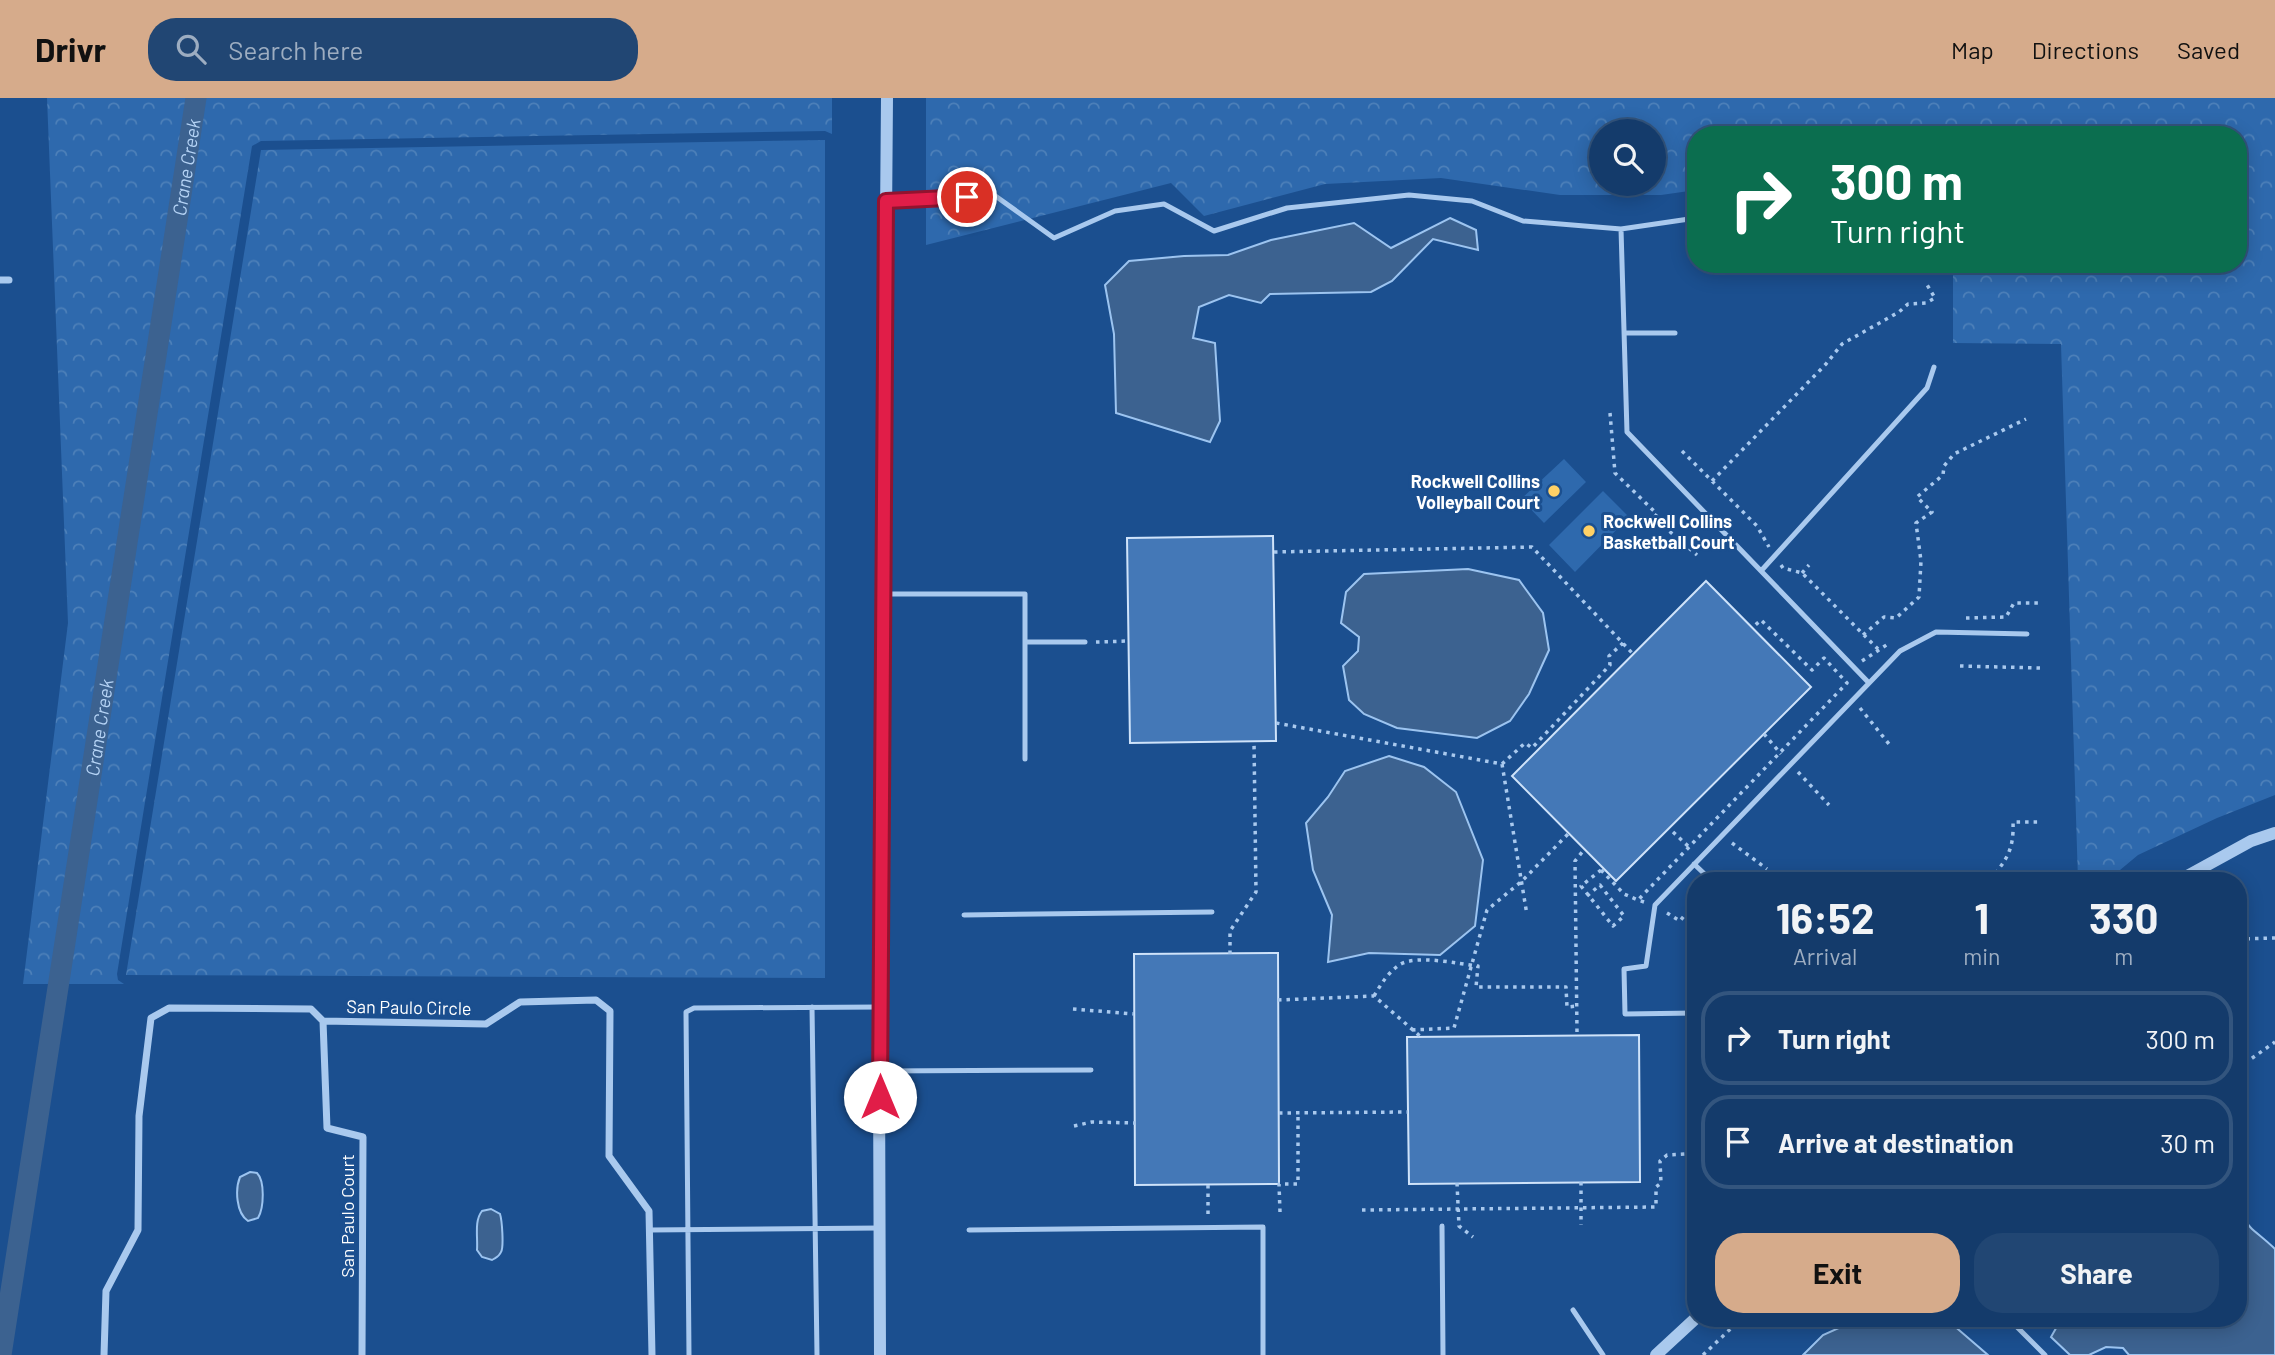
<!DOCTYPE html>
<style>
body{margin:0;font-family:Barlow,sans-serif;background:#214673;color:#f1f3f6;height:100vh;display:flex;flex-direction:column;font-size:26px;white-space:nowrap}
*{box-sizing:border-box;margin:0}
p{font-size:23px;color:#9dadc1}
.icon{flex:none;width:38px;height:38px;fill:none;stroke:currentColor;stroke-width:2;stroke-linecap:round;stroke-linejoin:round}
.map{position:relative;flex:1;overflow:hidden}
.sheet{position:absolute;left:1687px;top:774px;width:560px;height:455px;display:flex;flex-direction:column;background:#143b6b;border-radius:28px;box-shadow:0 4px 18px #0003,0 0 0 2px #33557e}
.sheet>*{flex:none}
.top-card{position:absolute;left:1687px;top:28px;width:560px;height:147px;border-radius:28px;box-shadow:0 4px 18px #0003,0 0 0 2px #33557e;background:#0b6e4f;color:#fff;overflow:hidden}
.fabs{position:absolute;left:1589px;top:21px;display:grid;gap:14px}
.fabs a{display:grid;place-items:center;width:77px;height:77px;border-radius:50%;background:#143b6b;box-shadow:0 4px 18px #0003,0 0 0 2px #33557e;font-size:35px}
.pin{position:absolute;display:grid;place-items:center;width:60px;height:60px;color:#fff;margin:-30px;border:4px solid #fff;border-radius:50%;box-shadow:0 2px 7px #0007}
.me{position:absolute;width:77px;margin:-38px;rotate:0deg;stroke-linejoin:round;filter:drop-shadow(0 0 5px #0008)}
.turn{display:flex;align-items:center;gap:24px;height:147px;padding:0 28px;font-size:32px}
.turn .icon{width:91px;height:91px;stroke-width:2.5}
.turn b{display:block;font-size:49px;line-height:60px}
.eta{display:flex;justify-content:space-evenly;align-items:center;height:119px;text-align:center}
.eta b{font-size:42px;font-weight:700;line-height:49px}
.button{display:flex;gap:14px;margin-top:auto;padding:14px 28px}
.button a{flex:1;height:80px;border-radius:28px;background:#d6ab8b;color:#111;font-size:28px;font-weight:700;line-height:80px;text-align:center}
.button a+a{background:#214673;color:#f1f3f6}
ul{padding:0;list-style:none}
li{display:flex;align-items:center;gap:21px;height:94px;margin:0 14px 10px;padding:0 14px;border:4px solid #33557e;border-radius:28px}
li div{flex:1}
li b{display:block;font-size:26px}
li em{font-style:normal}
header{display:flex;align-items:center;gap:42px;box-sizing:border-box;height:98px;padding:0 35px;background:#d6ab8b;color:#111}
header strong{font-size:33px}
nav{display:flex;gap:38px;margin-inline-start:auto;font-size:24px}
.search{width:490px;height:63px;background:#214673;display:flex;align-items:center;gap:18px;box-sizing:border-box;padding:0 24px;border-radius:28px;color:#9dadc1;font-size:26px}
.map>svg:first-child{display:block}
</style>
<header>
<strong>Drivr</strong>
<div class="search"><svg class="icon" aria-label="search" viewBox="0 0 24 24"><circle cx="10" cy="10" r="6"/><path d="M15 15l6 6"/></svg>Search here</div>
<nav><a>Map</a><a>Directions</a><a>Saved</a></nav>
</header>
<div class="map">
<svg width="2275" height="1257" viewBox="0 0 2275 1257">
<defs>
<pattern id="forest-crowns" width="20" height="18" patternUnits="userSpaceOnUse" patternTransform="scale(1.75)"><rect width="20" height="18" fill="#2e69ad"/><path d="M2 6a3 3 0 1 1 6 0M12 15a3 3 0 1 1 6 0" fill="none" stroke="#4d80b9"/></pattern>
</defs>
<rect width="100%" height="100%" fill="#1b4f8f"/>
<path fill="#2e69ad" d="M1564,361L1586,384L1544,425L1521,401Z
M1603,393L1629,419L1575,474L1549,447Z"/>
<path fill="url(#forest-crowns)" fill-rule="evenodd" d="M47,0H832V36L825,33L261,43L252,48L117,876L118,882L124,886H23L68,525Z
M926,0H2275V697L2217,720L2138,757L2108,782H2078L2061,246L1953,245V166H2238V37H1696V92L1661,97H1560L1441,80L1325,86L1204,118L1171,85L926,147ZM1601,33H1654V86H1601Z
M825,42V880L126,877L261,52Z"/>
<path fill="#3c6290" stroke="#9cc4f0" stroke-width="2" d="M1450,120L1476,132L1478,152L1433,141L1392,183L1371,194L1270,196L1261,205L1229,197L1199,209L1193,240L1215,245L1220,323L1210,344L1116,315L1114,236L1105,187L1129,163L1184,158L1228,157L1271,142L1354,125L1391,150Z
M1468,471L1519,482L1543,515L1549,552L1529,596L1510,623L1477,640L1397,630L1364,616L1349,602L1343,568L1358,553L1359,539L1341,525L1346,494L1364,476Z
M1389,658L1424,669L1456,694L1483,762L1475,828L1440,857L1369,855L1328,864L1332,817L1313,772L1306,725L1328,699L1345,673Z
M250,1074L257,1075C265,1083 264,1110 258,1120L248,1123C236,1115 235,1091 240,1079Z
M2238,1089L2242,1090C2241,1132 2248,1125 2275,1151V1257H2129L2123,1250L2106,1249L2089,1257H2070L2051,1239L2059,1225V1220H2238Z
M491,1111L500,1116C502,1122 504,1149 501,1154C499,1159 497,1159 492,1162L482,1159L477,1152C478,1139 474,1123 482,1113Z
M1861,1220H1945L1988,1257H1803L1823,1237Z"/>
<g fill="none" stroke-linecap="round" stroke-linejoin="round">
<path stroke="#3c6290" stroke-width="21" id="s1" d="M1,1257L196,0"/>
</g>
<path fill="#4478b7" stroke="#cfe3fa" stroke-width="2" d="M1273,438L1276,643L1130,645L1127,440Z
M1706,483L1811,589L1616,783L1512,678Z
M1278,855L1279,1086L1135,1087L1134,856Z
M1639,937L1640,1084L1409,1086L1407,939Z"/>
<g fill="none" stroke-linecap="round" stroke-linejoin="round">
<path stroke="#a9c9ee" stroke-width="3.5" stroke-dasharray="3.5 5" stroke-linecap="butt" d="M1610,315L1615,375L1657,416L1654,420L1697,457
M1682,353L1757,428L1769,449
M1712,383L1826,266L1842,246L1899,214L1908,206L1926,205L1935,200L1926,185
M1274,454L1532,449L1634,557
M1781,467L1783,470L1802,475L1878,551
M1802,475L1809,467
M1966,520L2006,519L2014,505H2040
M1863,537L1884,519L1896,520L1919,499L1921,463L1916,425L1932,414L1917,399L1943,377L1944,368L1954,356L2026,321
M1096,544L1129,543
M1862,563L1888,546
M1960,568L2040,570
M1860,610L1889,646
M1276,625L1502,666
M1764,636L1781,656
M1502,666L1525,645L1532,650L1610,567L1609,558L1623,545
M1502,666L1527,817
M1798,674L1829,707
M1673,734L1689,749
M1732,745L1767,771
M1601,772L1624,796L1638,802
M1990,782C2007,761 2014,752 2013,724H2040
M1587,798L1600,787L1624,818L1613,828L1581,788L1601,772V768
M1644,804L1638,802L1847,585L1824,560L1812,572L1761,522L1752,530
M1667,815L1680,823L1693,807L1696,810
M2238,841L2275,840
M1230,856V833L1256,794L1254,644
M1374,898C1381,886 1388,875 1399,867C1416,856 1459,866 1478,868L1476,889H1566L1567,909L1577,908
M1278,902L1374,898L1421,939
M1073,911L1134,916
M1412,932L1454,930L1487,812L1522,783L1569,735
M1577,934L1575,763L1583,753
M2238,970L2275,944
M1279,1015L1408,1014
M1074,1028L1092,1024L1135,1025
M1581,1084V1127
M1457,1085L1459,1128L1473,1139
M1208,1087V1117
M1362,1112L1656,1109V1089L1661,1085L1660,1063L1667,1057L1686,1056
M1280,1114L1279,1086H1298V1014
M1703,1257L1742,1220"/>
<path stroke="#a9c9ee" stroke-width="5" d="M886,102L994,97L1054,140L1115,113L1164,106L1214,133L1287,110L1409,97L1472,103L1523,123L1621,131L1696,120
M1621,131L1627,334L1869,585
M1624,235H1675
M1761,473L1927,290L1934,269
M883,496H1025V661
M1026,544H1085
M1694,766L1711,782
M964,817L1212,814
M812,909L817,1257
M1696,915L1625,916L1624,871L1646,868L1655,807L1900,553L1936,534L2027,536
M881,973L1091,972
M1442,1128L1443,1257
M650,1132L880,1130
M969,1132L1263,1129V1257
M1573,1212L1603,1257
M2008,1220L2045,1257
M689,1257L686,914L694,910L880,909"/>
<path stroke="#a9c9ee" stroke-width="7" d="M0,182H9
M323,923L327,1030L363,1039L362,1257
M104,1257L106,1193L138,1132L139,1018L151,920L169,910L311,911L323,923L486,926L520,904L596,902L610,913L609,1058L649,1113L652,1257"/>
<path stroke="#a9c9ee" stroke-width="12" d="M2180,782L2251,743L2275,735
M880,1257L879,973L887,0
M1656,1257L1696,1220"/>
</g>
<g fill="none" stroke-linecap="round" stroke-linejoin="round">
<defs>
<path id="route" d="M880,999L886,103L967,99"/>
</defs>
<use href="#route" stroke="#92132f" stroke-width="18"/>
<use href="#route" stroke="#e11d48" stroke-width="12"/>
</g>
<g fill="#ffd166" stroke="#1b4f8f" stroke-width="2.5">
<circle cx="1554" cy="393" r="7"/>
<circle cx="1589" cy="433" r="7"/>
</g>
<g text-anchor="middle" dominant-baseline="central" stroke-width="6" stroke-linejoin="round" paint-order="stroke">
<g font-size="18" font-weight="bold" fill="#fff" stroke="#1b4f8f" text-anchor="end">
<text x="1540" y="383">Rockwell Collins<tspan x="1540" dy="21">Volleyball Court</tspan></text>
<text x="1603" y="423" text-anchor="start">Rockwell Collins<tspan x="1603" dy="21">Basketball Court</tspan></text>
</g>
<g font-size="18" fill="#fff" stroke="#1b4f8f">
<text transform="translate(409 909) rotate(1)">San Paulo Circle</text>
<text transform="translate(347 1118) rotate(-90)">San Paulo Court</text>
</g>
<g font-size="19" font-style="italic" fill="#b5d3f5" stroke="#1b4f8f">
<text stroke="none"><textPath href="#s1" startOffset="1202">Crane Creek</textPath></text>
<text stroke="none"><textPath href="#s1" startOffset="635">Crane Creek</textPath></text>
</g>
</g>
</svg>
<div class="fabs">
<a><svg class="icon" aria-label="search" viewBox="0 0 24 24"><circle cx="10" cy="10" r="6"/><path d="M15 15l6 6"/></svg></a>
</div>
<div class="pin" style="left:967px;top:99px;background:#d93025"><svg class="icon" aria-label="arrive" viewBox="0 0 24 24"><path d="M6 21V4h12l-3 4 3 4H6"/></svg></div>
<svg class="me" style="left:880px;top:999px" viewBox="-20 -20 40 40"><circle r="19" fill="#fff"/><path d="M0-13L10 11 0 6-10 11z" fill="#e11d48"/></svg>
<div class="top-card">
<div class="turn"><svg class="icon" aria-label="right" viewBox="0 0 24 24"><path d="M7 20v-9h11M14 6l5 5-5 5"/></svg><div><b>300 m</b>Turn right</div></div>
</div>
<section class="sheet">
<div class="eta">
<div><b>16:52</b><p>Arrival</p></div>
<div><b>1</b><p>min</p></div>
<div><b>330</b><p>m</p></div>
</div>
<ul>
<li><svg class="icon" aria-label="right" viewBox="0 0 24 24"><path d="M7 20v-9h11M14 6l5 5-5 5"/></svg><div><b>Turn right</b></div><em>300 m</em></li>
<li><svg class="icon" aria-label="arrive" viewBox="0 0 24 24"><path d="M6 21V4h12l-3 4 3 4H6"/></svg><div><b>Arrive at destination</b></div><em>30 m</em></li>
</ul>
<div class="button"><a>Exit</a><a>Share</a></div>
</section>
</div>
